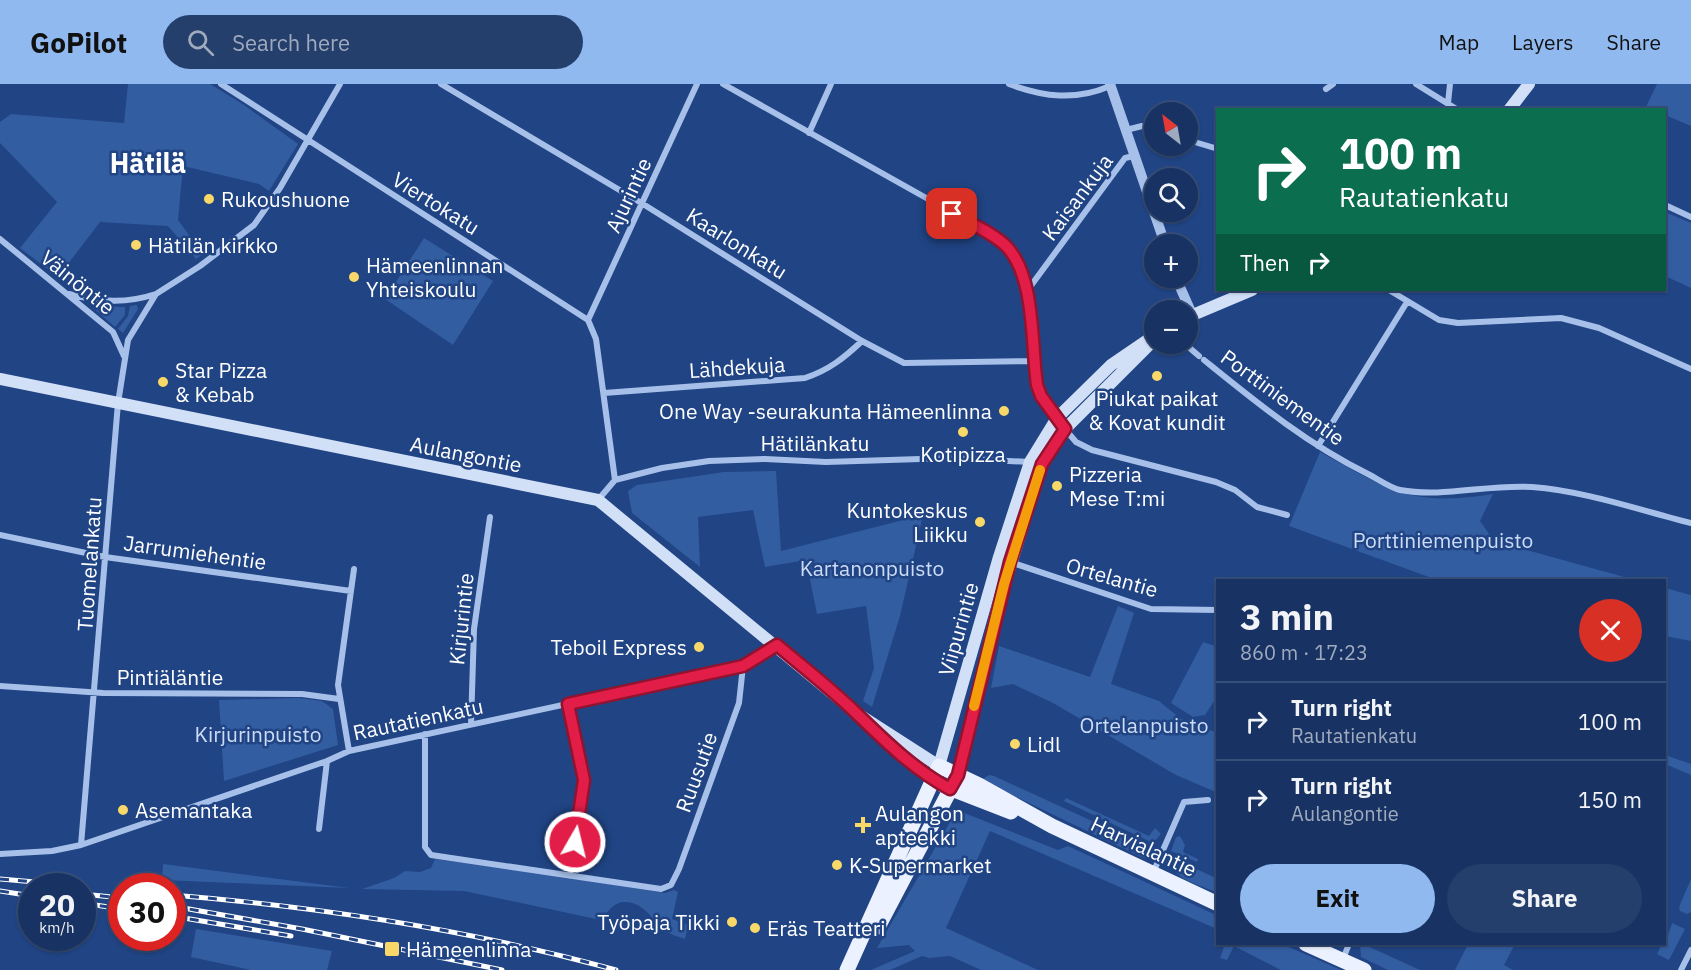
<!DOCTYPE html>
<meta charset="utf-8">
<style>
body{margin:0;font-family:"IBM Plex Sans",sans-serif;background:#253f6c;color:#f1f3f6;height:100vh;display:flex;flex-direction:column;font-size:22px;white-space:nowrap}
*{box-sizing:border-box;margin:0}
p{font-size:20px;color:#9faabe}
.icon{flex:none;width:33px;height:33px;fill:none;stroke:currentColor;stroke-width:2;stroke-linecap:round;stroke-linejoin:round}
.map{position:relative;flex:1;overflow:hidden}
.panel{position:absolute;left:1216px;top:495px;width:450px;height:366px;display:flex;flex-direction:column;background:#183363;border-radius:0px;box-shadow:0 2px 4px #0004,0 0 0 2px #364e78}
.panel>*{flex:none}
.hud{position:absolute;left:1216px;top:24px;width:450px;height:183px;border-radius:0px;box-shadow:0 2px 4px #0004,0 0 0 2px #364e78;background:#0b6e4f;color:#fff;overflow:hidden}
.needle{width:39px;rotate:329deg}
.fabs{position:absolute;left:1144px;top:18px;display:grid;gap:12px}
.fabs a{display:grid;place-items:center;width:54px;height:54px;border-radius:50%;background:#183363;box-shadow:0 2px 4px #0004,0 0 0 2px #364e78;font-size:30px}
.speed{position:absolute;left:18px;top:789px;display:flex;gap:12px;font-size:30px;font-weight:700;text-align:center}
.speed>*{display:grid;place-content:center;width:78px;height:78px;border-radius:50%;background:#183363;box-shadow:0 2px 4px #0004,0 0 0 2px #364e78;line-height:1}
.speed small{font-size:15px;font-weight:400}
.speed .limit{border:9px solid #d22;background:#fff;color:#111}
.pin{position:absolute;display:grid;place-items:center;width:51px;height:51px;color:#fff;margin:-26px;border-radius:12px;box-shadow:0 3px 9px #0006}
.me{position:absolute;width:66px;margin:-33px;rotate:8deg;stroke-linejoin:round;filter:drop-shadow(0 0 4px #0008)}
.turn{display:flex;align-items:center;gap:21px;height:126px;padding:0 24px;font-size:27px}
.turn .icon{width:78px;height:78px;stroke-width:2.5}
.turn b{display:block;font-size:42px;line-height:51px}
.then{display:flex;align-items:center;height:57px;padding:0 24px;background:#0003;gap:12px;font-size:22px}
.round{display:grid;place-items:center;flex:none;width:63px;height:63px;border-radius:32px;background:#253f6c}
.headline{display:flex;align-items:center;justify-content:space-between;height:102px;padding:0 24px}
h1{font-size:36px;font-weight:700;line-height:45px}
.action{display:flex;gap:12px;margin-top:auto;padding:12px 24px}
.action a{flex:1;height:69px;border-radius:36px;background:#90b9f0;color:#111;font-size:24px;font-weight:700;line-height:69px;text-align:center}
.action a+a{background:#253f6c;color:#f1f3f6}
ul{padding:0;list-style:none}
li{display:flex;align-items:center;gap:18px;height:78px;padding:0 24px;border-top:2px solid #364e78}
li div{flex:1}
li b{display:block;font-size:22px}
li em{font-style:normal}
header{display:flex;align-items:center;gap:36px;box-sizing:border-box;height:84px;padding:0 30px;background:#90b9f0;color:#111}
header strong{font-size:28px}
nav{display:flex;gap:33px;margin-inline-start:auto;font-size:21px}
.search{width:420px;height:54px;background:#253f6c;display:flex;align-items:center;gap:15px;box-sizing:border-box;padding:0 21px;border-radius:33px;color:#9faabe;font-size:22px}
.map>svg:first-child{display:block}
</style>
<header>
<strong>GoPilot</strong>
<div class="search"><svg class="icon" aria-label="search" viewBox="0 0 24 24"><circle cx="10" cy="10" r="6"/><path d="M15 15l6 6"/></svg>Search here</div>
<nav><a>Map</a><a>Layers</a><a>Share</a></nav>
</header>
<div class="map">
<svg width="1691" height="886" viewBox="0 0 1691 886">
<rect width="100%" height="100%" fill="#204484"/>
<path fill="#335da1" d="M128,0H210L244,21L298,60L269,107L259,100L183,82L178,136L203,170L196,175L168,142L100,138L58,193L20,164L57,118L0,59V38L11,30L124,39Z
M1657,0H1691V42L1665,31V26L1646,23Z
M1665,128L1691,139V204L1665,192Z
M424,154L493,197L453,261L385,215Z
M137,221L138,225L123,249L118,245L128,232L130,222Z
M95,222L125,223V231L115,243L93,224Z
M1320,368C1391,407 1411,423 1493,410L1480,437L1494,457L1635,496H1437L1289,442Z
M776,387L781,467L923,431L900,532L872,623L863,617L874,584L866,522L817,530L806,476L765,483L753,426L698,433L700,483L632,429L628,407L637,401L724,388Z
M1665,504L1691,511V557L1665,552Z
M1118,522L1134,529L1111,600L1159,617L1181,635L1218,649V709L1176,691L1053,619L1013,600L991,604L999,562L1090,593Z
M1203,558L1218,563V611L1205,631L1193,633L1171,619Z
M299,614L322,617L333,625L338,661L224,697L219,616Z
M1665,671L1691,680V691L1665,680Z
M989,691L994,692L1155,766L1150,772L1143,774L981,696Z
M1066,714L1149,752L1155,744L1161,750L1153,759L1064,717Z
M962,728L1058,766L1068,762L1216,831L1217,845L990,747L946,844L1038,886H981L950,872L929,874L922,872L890,886H871L915,867L909,861L877,864L953,733Z
M1180,752L1185,761L1183,768L1198,775L1197,778L1171,767L1176,753Z
M1170,773L1218,795V809C1203,802 1166,794 1170,773Z
M435,775L530,787L665,809L674,806L678,808L672,835L688,841L685,855C679,853 672,851 667,848C653,838 644,817 624,818C611,818 608,833 596,835L464,807L362,805L394,794L405,787L420,788L431,784Z
M163,780L349,804L162,796Z
M1691,795V828L1687,830L1680,827L1679,823Z
M1672,839L1685,845L1669,876L1657,870L1662,860H1665Z
M196,845L332,867L327,886H251L191,873Z
M1225,860H1282L1341,886H1281L1234,862L1227,876L1220,874Z
M1468,860H1515L1504,881L1513,886H1455Z
M1360,861H1365L1420,886H1388L1361,873Z"/>
<g fill="none" stroke-linecap="round" stroke-linejoin="round">
<path stroke="#a7c0e9" stroke-width="6" d="M221,0L588,236L596,255L615,396
M441,0L643,120L862,257L904,279L1034,277
M723,0L994,152C1044,192 1022,248 1037,302C1041,314 1050,324 1056,334
M1009,0C1043,13 1076,17 1110,2
M1416,0L1458,26
M1326,5L1333,0
M1448,19L1450,0
M1126,46L1142,42L1155,46
M809,49L831,0
M1188,56L1218,65
M1665,121L1691,133
M0,155L113,248L124,272
M1389,206L1439,236L1458,239L1561,234L1599,244L1691,285
M1027,207L1125,74L1134,72
M69,210C100,218 125,220 156,210
M588,236L697,0
M1185,260L1199,272
M1204,276C1256,318 1307,360 1368,390C1378,395 1390,404 1400,406C1444,414 1487,400 1532,403C1585,407 1639,426 1691,439
M604,309L805,294C829,286 844,274 862,257
M1064,344L1076,358L1092,366L1216,398L1235,406L1257,423L1287,431
M1318,362L1407,218
M598,416L615,396L662,384L709,377L765,375L826,378L952,374L1030,378
M0,451L105,473L351,507
M1010,478L1151,525L1218,526
M0,602L103,609L302,610L339,615
M568,620L584,696L570,791
M471,640L474,545L490,433
M425,650V763L431,771L661,805L671,801L679,785L739,619L743,582
M349,667L338,601L354,485
M319,745L327,677
M81,761L118,319L128,256L156,210L200,182L254,141L280,104L340,0
M0,770L52,767L81,761L327,677L349,667L743,582L776,562
M1153,789L1184,718L1208,716
M1343,875L1349,860
M1681,886L1691,866"/>
<path stroke="#a7c0e9" stroke-width="10" d="M1110,0L1165,160
M1176,194L1192,230"/>
<path stroke="#d2e0f7" stroke-width="12" d="M1509,26L1529,0
M1188,233L1252,206
M0,295L598,416L855,628L939,682L999,473L1030,378L1057,334L1111,281L1155,251
M881,654L933,696
M958,691L998,522L1042,380L1065,345L1150,260"/>
<path stroke="#ebf1fe" stroke-width="15" d="M944,702L1011,728
M878,843L958,691
M1306,860L1364,886
M847,886L939,682L979,701L1052,742L1218,820"/>
<defs>
<path id="rail" d="M0,795L82,802
M0,807L32,812
M82,810L122,814
M172,811C322,823 471,846 616,886
M82,819L122,825
M172,822L302,845L502,886
M172,832L291,852"/>
</defs>
<use href="#rail" stroke="#fff" stroke-width="5"/>
<use href="#rail" stroke="#204484" stroke-width="3" stroke-dasharray="9" stroke-linecap="butt"/>
</g>
<g fill="none" stroke-linecap="round" stroke-linejoin="round">
<defs>
<path id="route" d="M575,758L584,696L568,620L743,582L777,561C803,583 830,604 854,627C884,656 913,685 950,705L958,691L1010,478L1042,380L1065,345L1041,312L1037,301C1031,261 1036,189 1004,160C989,147 970,139 952,130"/>
</defs>
<use href="#route" stroke="#92132f" stroke-width="15"/>
<use href="#route" stroke="#e11d48" stroke-width="10"/>
<path stroke="#f59e0b" stroke-width="10" d="M974,622L1004,500L1040,386"/>
</g>
<g fill="#f7d868" stroke="#204484" stroke-width="2">
<circle cx="209" cy="115" r="6"/>
<circle cx="136" cy="161" r="6"/>
<circle cx="354" cy="193" r="6"/>
<circle cx="1157" cy="292" r="6"/>
<circle cx="163" cy="298" r="6"/>
<circle cx="1004" cy="327" r="6"/>
<circle cx="963" cy="348" r="6"/>
<circle cx="1057" cy="402" r="6"/>
<circle cx="980" cy="438" r="6"/>
<circle cx="699" cy="563" r="6"/>
<circle cx="1015" cy="660" r="6"/>
<circle cx="123" cy="726" r="6"/>
<path d="M860 732h6v6h6v6h-6v6h-6v-6h-6v-6h6z"/>
<circle cx="837" cy="781" r="6"/>
<circle cx="732" cy="838" r="6"/>
<circle cx="755" cy="844" r="6"/>
<rect x="384" y="857" width="16" height="16" rx="3"/>
</g>
<g text-anchor="middle" dominant-baseline="central" stroke-width="5" stroke-linejoin="round" paint-order="stroke">
<g font-size="21" fill="#fff" stroke="#204484">
<text transform="translate(628 111) rotate(-65)">Ajurintie</text>
<text transform="translate(1077 113) rotate(-53)">Kaisankuja</text>
<text transform="translate(436 119) rotate(32)">Viertokatu</text>
<text transform="translate(737 159) rotate(32)">Kaarlonkatu</text>
<text transform="translate(78 198) rotate(39)">Väinöntie</text>
<text transform="translate(737 283) rotate(-4)">Lähdekuja</text>
<text transform="translate(1283 313) rotate(36)">Porttiniementie</text>
<text x="815" y="359">Hätilänkatu</text>
<text transform="translate(466 370) rotate(11)">Aulangontie</text>
<text transform="translate(195 468) rotate(8)">Jarrumiehentie</text>
<text transform="translate(89 480) rotate(-86)">Tuomelankatu</text>
<text transform="translate(1112 493) rotate(16)">Ortelantie</text>
<text transform="translate(461 535) rotate(-84)">Kirjurintie</text>
<text transform="translate(958 545) rotate(-74)">Viipurintie</text>
<text x="170" y="593">Pintiäläntie</text>
<text transform="translate(418 635) rotate(-12)">Rautatienkatu</text>
<text transform="translate(696 688) rotate(-70)">Ruusutie</text>
<text transform="translate(1144 762) rotate(25)">Harvialantie</text>
</g>
<g font-size="21" fill="#fff" stroke="#204484" text-anchor="start">
<text x="221" y="115">Rukoushuone</text>
<text x="148" y="161">Hätilän kirkko</text>
<text x="366" y="181">Hämeenlinnan<tspan x="366" dy="24">Yhteiskoulu</tspan></text>
<text x="175" y="286">Star Pizza<tspan x="175" dy="24">&amp; Kebab</tspan></text>
<text x="1157" y="314" text-anchor="middle">Piukat paikat<tspan x="1157" dy="24">&amp; Kovat kundit</tspan></text>
<text x="992" y="327" text-anchor="end">One Way -seurakunta Hämeenlinna</text>
<text x="963" y="370" text-anchor="middle">Kotipizza</text>
<text x="1069" y="390">Pizzeria<tspan x="1069" dy="24">Mese T:mi</tspan></text>
<text x="968" y="426" text-anchor="end">Kuntokeskus<tspan x="968" dy="24">Liikku</tspan></text>
<text x="687" y="563" text-anchor="end">Teboil Express</text>
<text x="1027" y="660">Lidl</text>
<text x="135" y="726">Asemantaka</text>
<text x="875" y="729">Aulangon<tspan x="875" dy="24">apteekki</tspan></text>
<text x="849" y="781">K-Supermarket</text>
<text x="720" y="838" text-anchor="end">Työpaja Tikki</text>
<text x="767" y="844">Eräs Teatteri</text>
<text x="406" y="865">Hämeenlinna</text>
</g>
<g font-size="21" fill="#ccdcf7" stroke="#204484">
<text x="1443" y="456">Porttiniemenpuisto</text>
<text x="872" y="484">Kartanonpuisto</text>
<text x="1144" y="641">Ortelanpuisto</text>
<text x="258" y="650">Kirjurinpuisto</text>
</g>
<g font-size="27" font-weight="bold" fill="#fff" stroke="#204484">
<text x="148" y="78">Hätilä</text>
</g>
</g>
</svg>
<div class="fabs">
<a><svg class="needle" viewBox="-14 -14 28 28"><path d="M0-13l5 13h-10z" fill="#e53935"/><path d="M0 13l5-13h-10z" fill="#9faabe"/></svg></a>
<a><svg class="icon" aria-label="search" viewBox="0 0 24 24"><circle cx="10" cy="10" r="6"/><path d="M15 15l6 6"/></svg></a>
<a>+</a>
<a>−</a>
</div>
<div class="speed"><div>20<small>km/h</small></div><div class="limit">30</div></div>
<div class="pin" style="left:952px;top:130px;background:#d93025"><svg class="icon" aria-label="arrive" viewBox="0 0 24 24"><path d="M6 21V4h12l-3 4 3 4H6"/></svg></div>
<svg class="me" style="left:575px;top:758px" viewBox="-20 -20 40 40"><circle r="17" fill="#e11d48" stroke="#fff" stroke-width="3"/><path d="M0-11L8 9 0 5-8 9z" fill="#fff"/></svg>
<div class="hud">
<div class="turn"><svg class="icon" aria-label="right" viewBox="0 0 24 24"><path d="M7 20v-9h11M14 6l5 5-5 5"/></svg><div><b>100 m</b>Rautatienkatu</div></div>
<div class="then">Then<svg class="icon" aria-label="right" viewBox="0 0 24 24"><path d="M7 20v-9h11M14 6l5 5-5 5"/></svg></div>
</div>
<section class="panel">
<div class="headline"><div><h1>3 min</h1><p>860 m · 17:23</p></div><a class="round" style="background:#d93025;color:#fff"><svg class="icon" aria-label="close" viewBox="0 0 24 24"><path d="M6 6l12 12M18 6L6 18"/></svg></a></div>
<ul>
<li><svg class="icon" aria-label="right" viewBox="0 0 24 24"><path d="M7 20v-9h11M14 6l5 5-5 5"/></svg><div><b>Turn right</b><p>Rautatienkatu</p></div><em>100 m</em></li>
<li><svg class="icon" aria-label="right" viewBox="0 0 24 24"><path d="M7 20v-9h11M14 6l5 5-5 5"/></svg><div><b>Turn right</b><p>Aulangontie</p></div><em>150 m</em></li>
</ul>
<div class="action"><a>Exit</a><a>Share</a></div>
</section>
</div>
